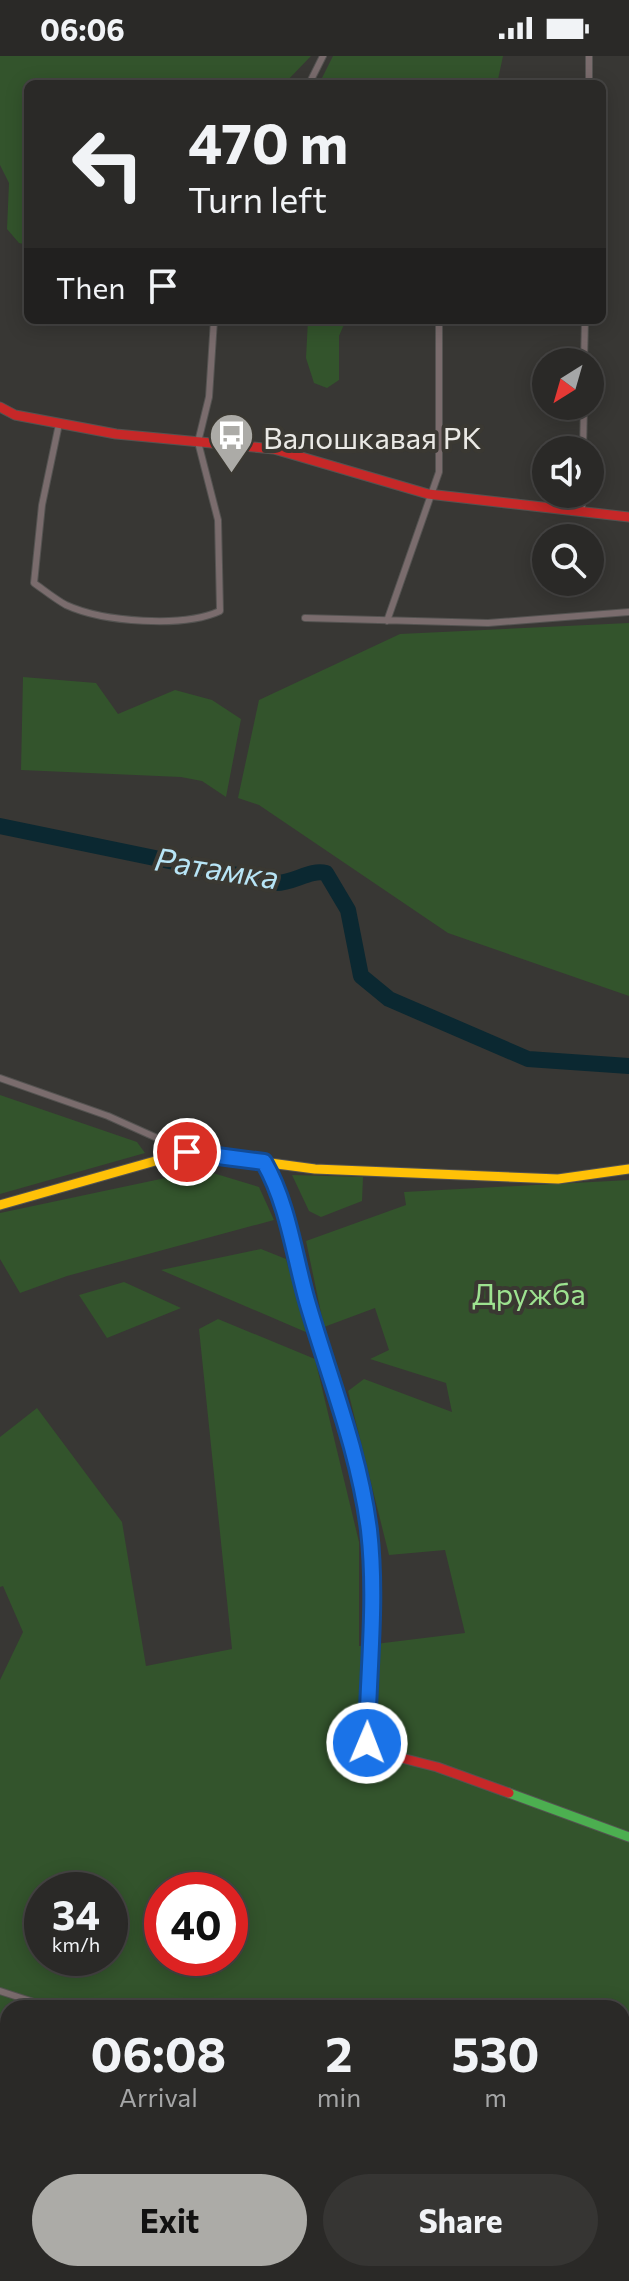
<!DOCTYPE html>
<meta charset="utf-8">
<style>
body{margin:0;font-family:Commissioner,sans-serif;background:#363533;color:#f1f3f6;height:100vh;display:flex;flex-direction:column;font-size:30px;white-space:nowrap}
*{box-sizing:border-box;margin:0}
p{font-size:26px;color:#a5a6a7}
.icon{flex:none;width:44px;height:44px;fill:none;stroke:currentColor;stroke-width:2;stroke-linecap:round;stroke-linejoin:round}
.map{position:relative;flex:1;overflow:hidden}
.side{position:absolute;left:0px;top:1944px;width:630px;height:282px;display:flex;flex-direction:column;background:#2a2927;border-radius:24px 24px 0 0;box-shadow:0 4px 20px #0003,0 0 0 2px #464544}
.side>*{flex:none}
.hud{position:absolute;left:24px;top:24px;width:582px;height:244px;border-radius:12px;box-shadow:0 4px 20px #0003,0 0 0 2px #464544;background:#2a2927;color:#f1f3f6;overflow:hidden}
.needle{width:52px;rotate:217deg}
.tools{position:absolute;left:532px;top:292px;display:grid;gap:16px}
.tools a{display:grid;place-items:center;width:72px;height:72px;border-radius:50%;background:#2a2927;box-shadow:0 4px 20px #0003,0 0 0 2px #464544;font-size:40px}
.speed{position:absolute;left:24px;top:1816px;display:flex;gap:16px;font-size:40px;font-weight:700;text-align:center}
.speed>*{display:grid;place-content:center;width:104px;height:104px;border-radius:50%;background:#2a2927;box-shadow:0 4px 20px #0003,0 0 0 2px #464544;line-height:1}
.speed small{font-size:20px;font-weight:400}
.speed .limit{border:12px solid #d22;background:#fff;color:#111}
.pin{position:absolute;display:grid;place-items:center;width:68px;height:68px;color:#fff;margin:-34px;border:4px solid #fff;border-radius:50%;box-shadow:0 2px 8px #0007}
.me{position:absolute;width:88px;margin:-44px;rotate:1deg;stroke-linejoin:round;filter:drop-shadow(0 0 6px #0008)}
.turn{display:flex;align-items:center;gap:28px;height:168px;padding:0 32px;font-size:36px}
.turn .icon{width:104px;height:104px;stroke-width:2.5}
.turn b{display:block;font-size:56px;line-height:68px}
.then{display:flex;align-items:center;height:76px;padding:0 32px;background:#0003;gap:16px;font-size:30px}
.eta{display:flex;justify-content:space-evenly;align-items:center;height:136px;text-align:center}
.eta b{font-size:48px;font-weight:700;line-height:56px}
.action{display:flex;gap:16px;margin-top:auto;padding:16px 32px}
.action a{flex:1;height:92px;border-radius:48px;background:#acaba7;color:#111;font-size:32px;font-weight:700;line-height:92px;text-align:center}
.action a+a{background:#363533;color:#f1f3f6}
.status{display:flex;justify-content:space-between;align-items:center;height:56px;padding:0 40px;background:#2a2927;direction:ltr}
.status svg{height:22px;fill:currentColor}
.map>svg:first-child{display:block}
</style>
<div class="status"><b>06:06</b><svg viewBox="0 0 49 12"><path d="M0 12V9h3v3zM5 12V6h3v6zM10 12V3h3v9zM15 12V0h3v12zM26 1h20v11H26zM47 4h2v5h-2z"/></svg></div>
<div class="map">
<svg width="629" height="2225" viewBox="0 0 629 2225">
<rect width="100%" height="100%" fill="#383734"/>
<path fill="#33542c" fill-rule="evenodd" d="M0,0H311L284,28H28V189L19,187L7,173L9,127L0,109Z
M333,0H503L497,28H319Z
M308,264H346L339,280V324L327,332L314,327L306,302Z
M629,567V940L448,877L259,749L238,742L259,644L400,578Z
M23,621L96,627L118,658L175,634L212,644L241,663L226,741L202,725L181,721L21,714Z
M0,1039L137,1086L145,1097L0,1138Z
M203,1114L259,1131L274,1164L67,1220L20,1237L0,1203V1157Z
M292,1119L363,1121L362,1145L321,1161L309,1155Z
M629,1124V2225H0V1624L23,1576L3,1530L0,1531V1381L37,1352L122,1466L146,1610L232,1593L199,1273L218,1263L315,1303L359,1486V1590L465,1577L445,1494L389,1499L348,1335L364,1323L452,1356L446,1327L370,1303L389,1294L375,1252L324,1271L306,1185L406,1149L404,1136ZM42,1834H110V1902H42ZM162,1834H230V1902H162ZM8,1952H622V2218H8Z
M261,1193L286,1203L308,1277L161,1214Z
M124,1226L181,1252L107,1282L79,1239Z"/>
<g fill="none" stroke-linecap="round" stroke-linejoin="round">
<path stroke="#0b2831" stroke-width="16" d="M0,770L276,827C294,827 310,813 326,817L348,854L361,920L389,943L528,1003L629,1010"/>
<defs>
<path id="street" d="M309,28L323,0
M589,28V0
M584,306L585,264
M59,368L42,449L34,527C44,534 55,543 66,549C103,566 183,572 220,555L218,464L198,386L209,341L214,264
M583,394L584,350
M582,455V438
M305,562L488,567L629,556
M387,565L439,416V264
M0,1022L108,1060L186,1095
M0,1935L52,1952
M328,2218L338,2225
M34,2219L35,2225"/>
<path id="fast" d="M509,1737L629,1781"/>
<path id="slow" d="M264,1106C287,1151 294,1199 308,1247C335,1336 368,1423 372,1516
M0,1149L187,1096L315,1113L558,1123L629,1113"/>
<path id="jam" d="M0,351L15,359L116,378L274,393L428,438L629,461
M372,1516L367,1687L374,1695L437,1711L509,1737"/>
</defs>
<use href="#street" stroke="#545351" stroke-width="8"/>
<use href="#fast" stroke="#545351" stroke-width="11"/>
<use href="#slow" stroke="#545351" stroke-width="11"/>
<use href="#jam" stroke="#545351" stroke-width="11"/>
<use href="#street" stroke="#7a6c6d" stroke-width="6"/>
<use href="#fast" stroke="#4caf50" stroke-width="9"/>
<use href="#slow" stroke="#ffc107" stroke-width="9"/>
<use href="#jam" stroke="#c62828" stroke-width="9"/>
</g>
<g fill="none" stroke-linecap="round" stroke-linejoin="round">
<defs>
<path id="route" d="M187,1096L264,1106C288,1148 294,1199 307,1245C329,1321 359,1395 369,1474C377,1544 368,1616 367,1687"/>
</defs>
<use href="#route" stroke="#114b97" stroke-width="20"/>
<use href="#route" stroke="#1a73e8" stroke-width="14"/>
</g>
<defs>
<symbol id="bus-pin" viewBox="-11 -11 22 30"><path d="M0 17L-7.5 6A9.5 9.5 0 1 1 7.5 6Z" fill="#acaba7" stroke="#3a3832"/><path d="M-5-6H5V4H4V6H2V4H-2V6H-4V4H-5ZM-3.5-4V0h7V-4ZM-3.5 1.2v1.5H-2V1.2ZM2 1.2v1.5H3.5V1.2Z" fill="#fff"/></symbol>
</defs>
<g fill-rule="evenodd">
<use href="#bus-pin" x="206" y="354" width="51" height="69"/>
</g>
<g text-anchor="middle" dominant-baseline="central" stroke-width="8" stroke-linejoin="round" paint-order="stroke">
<g font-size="30" fill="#eae9e5" stroke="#3a3832" text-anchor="start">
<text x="263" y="380">Валошкавая РК</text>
</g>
<g font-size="30" fill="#9de290" stroke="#3a3832">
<text x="529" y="1236">Дружба</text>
</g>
<g font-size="32" font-style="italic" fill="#b8e5f6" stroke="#3a3832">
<text transform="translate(217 811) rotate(9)">Ратамка</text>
</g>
</g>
</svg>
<div class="tools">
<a><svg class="needle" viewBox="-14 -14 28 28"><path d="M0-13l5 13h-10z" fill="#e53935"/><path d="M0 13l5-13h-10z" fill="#a5a6a7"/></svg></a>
<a><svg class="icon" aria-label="sound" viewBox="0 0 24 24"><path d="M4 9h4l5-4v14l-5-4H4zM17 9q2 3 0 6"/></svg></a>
<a><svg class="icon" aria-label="search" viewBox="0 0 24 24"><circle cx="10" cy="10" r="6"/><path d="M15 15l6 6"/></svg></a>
</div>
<div class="speed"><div>34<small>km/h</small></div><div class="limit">40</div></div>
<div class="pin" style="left:187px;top:1096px;background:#d93025"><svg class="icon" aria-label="arrive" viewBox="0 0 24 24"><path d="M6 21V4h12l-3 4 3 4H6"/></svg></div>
<svg class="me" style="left:367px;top:1687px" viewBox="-20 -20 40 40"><circle r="17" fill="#1a73e8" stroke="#fff" stroke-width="3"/><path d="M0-11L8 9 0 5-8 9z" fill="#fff"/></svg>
<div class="hud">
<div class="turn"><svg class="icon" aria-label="left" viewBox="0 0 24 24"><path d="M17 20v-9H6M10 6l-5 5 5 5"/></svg><div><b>470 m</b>Turn left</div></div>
<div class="then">Then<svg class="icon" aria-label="arrive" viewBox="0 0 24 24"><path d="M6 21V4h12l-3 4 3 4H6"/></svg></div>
</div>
<section class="side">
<div class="eta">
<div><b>06:08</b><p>Arrival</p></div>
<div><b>2</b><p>min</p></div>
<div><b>530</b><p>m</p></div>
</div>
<div class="action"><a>Exit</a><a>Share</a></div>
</section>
</div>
